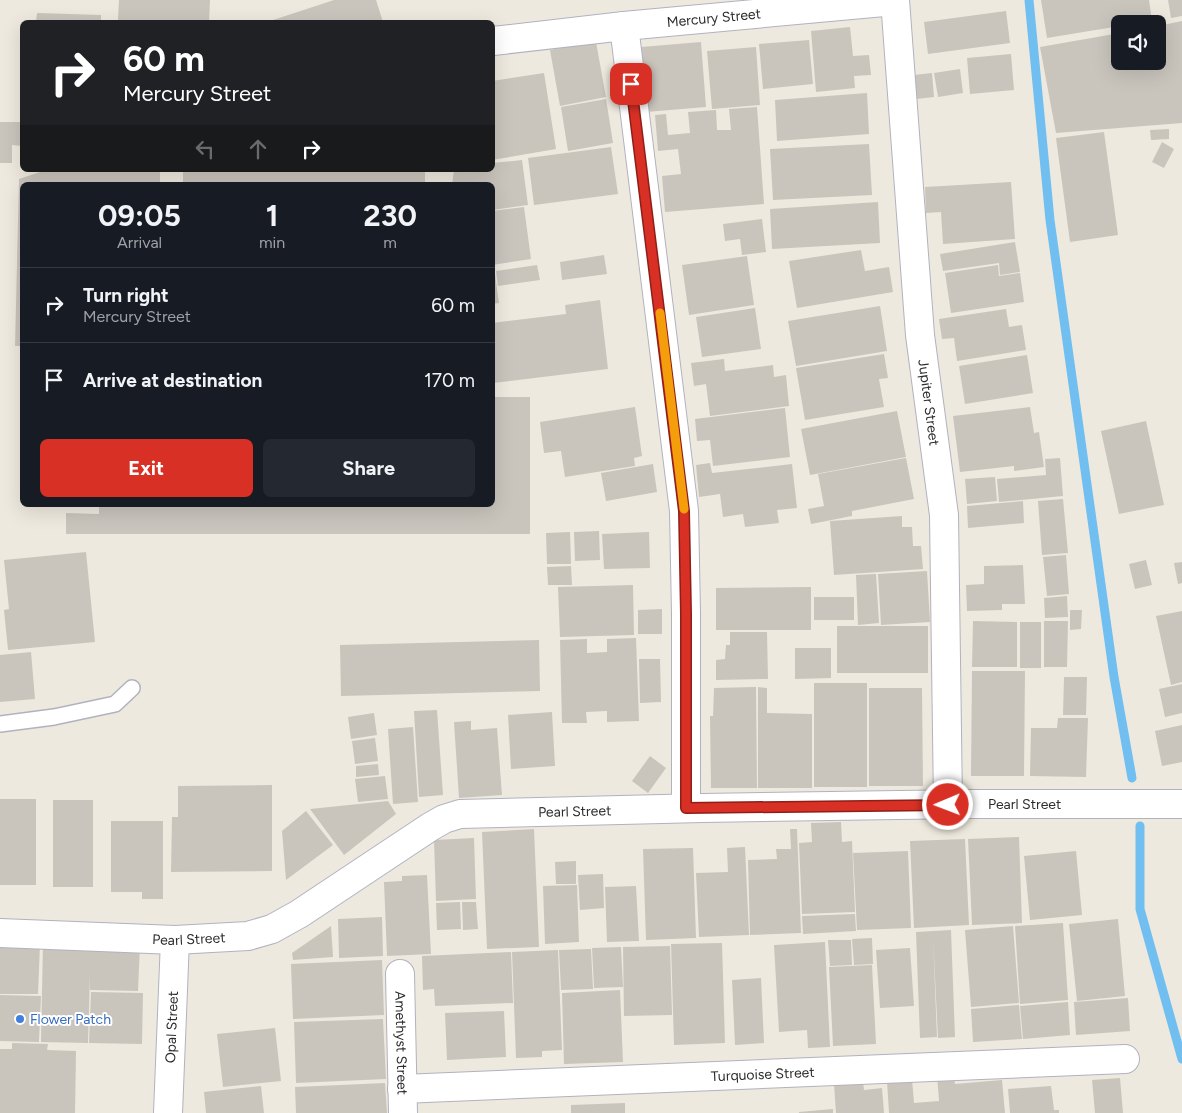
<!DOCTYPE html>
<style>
body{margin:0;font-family:Figtree,sans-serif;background:#242831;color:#f1f3f6;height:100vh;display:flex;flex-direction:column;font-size:19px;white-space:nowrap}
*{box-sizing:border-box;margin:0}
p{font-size:16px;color:#9ea1a6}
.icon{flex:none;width:28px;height:28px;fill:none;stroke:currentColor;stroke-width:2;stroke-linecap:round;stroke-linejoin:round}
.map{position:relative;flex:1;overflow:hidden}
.sheet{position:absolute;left:20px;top:182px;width:475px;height:325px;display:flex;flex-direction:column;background:#171b24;border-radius:8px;box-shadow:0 5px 20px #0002}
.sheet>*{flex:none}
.guide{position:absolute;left:20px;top:20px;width:475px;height:152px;border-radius:8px;box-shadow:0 5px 20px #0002;background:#202124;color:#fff;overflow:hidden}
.fabs{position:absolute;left:1111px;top:15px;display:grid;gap:10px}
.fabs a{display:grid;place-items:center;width:55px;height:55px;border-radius:8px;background:#171b24;box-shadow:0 5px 20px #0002;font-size:25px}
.pin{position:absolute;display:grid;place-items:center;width:42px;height:42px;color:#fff;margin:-21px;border-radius:10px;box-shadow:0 2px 8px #0006}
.me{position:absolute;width:55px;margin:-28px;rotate:269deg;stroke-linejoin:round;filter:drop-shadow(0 0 4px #0008)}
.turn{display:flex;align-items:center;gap:18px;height:105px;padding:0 20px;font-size:22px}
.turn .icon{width:65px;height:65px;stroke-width:2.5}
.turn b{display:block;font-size:35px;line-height:42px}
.lanes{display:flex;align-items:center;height:48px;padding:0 20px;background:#0003;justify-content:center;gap:25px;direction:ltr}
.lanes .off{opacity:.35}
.eta{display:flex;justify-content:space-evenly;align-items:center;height:85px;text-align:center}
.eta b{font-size:30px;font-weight:700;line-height:35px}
.cta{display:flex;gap:10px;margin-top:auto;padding:10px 20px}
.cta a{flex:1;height:58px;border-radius:8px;background:#d93025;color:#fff;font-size:20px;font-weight:700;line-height:58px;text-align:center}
.cta a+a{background:#242831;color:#f1f3f6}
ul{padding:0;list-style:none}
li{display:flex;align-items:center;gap:15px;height:75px;padding:0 20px;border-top:1px solid #363941}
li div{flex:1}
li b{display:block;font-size:19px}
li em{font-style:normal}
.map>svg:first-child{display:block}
</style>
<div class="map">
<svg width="1182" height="1113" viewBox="0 0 1182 1113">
<rect width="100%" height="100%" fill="#eee9de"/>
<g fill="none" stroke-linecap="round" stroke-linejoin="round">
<path stroke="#70bff0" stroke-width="9" d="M1029,0L1050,220L1114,677L1132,778
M1140,826V909L1182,1059"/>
</g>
<path fill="#c9c5bd" d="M119,0H210L209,22L118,20Z
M334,0H376L383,22H267Z
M1041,0H1149L1152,21L1133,24H1120V26L1047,38Z
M1168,0H1182V16L1171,18Z
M1006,11L1010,43L928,54L924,22Z
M37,13L101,15V22H36Z
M1182,21V123L1056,133L1040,47L1120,33V61H1158V26Z
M850,27L853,56L869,55L871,75L854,76L855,88L816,92L811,31Z
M809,40L813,84L763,89L759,44Z
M596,42L606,97L560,106L550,50Z
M701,42L706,107L646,112L641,47Z
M756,47L760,105L712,109L707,51Z
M1011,54L1014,90L970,94L967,58Z
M960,69L963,93L938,97L934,73Z
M544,73L556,149L492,160V81Z
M932,73L934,97L916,99L914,75Z
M867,93L869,134L777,141L775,100Z
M606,99L613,143L568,151L561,107Z
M757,107L764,204L665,212L662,176L681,174L678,149L658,151L655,115L666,114L668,135L690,133L688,112L716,110L717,130H731L729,109Z
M0,122H22V146L12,145V163H0Z
M1169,129V139L1151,140L1150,130Z
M1104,132L1118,235L1070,242L1056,138Z
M1162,142L1174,149L1164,168L1152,162Z
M869,144L872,195L773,200L770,149Z
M611,147L618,194L534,205L528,158Z
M522,160L528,205L492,210V185H452L454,170H492V163Z
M46,170H160V185H22V346H15L19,179Z
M183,170H425V185H183Z
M1011,182L1015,239L943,244L941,212L926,213L925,187Z
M878,202L880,243L772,249L770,209Z
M524,207L531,259L492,265V211Z
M762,219L766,252L742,255L740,239L725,241L723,224Z
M1015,242L1020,272L1000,275L999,263L943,271L940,254Z
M861,250L865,271L889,267L893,292L797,308L789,261Z
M604,255L607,274L562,280L560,262Z
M747,256L754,305L689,315L682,265Z
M537,265L540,280L498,286L496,271Z
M998,265L999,276L1020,273L1024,302L951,313L945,273Z
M492,274H495L499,303L492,304Z
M600,300L608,369L493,383L492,323L566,314L565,305Z
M880,306L887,351L796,366L788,321Z
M755,308L761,349L702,357L696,317Z
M1006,309L1009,327L1022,325L1026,350L957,361L954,338L942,339L939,319Z
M884,354L888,378L879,379L884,407L805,420L796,368Z
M1027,355L1033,393L965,404L959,366Z
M724,359L725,371L773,365L774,377L786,375L789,406L710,416L706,384L694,386L691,363Z
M492,397H530V534H66V513L99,514V505H492Z
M635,407L642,456L634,458L635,466L565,477L561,451L544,453L540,422Z
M1030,407L1034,433L1039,432L1044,467L1014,471V466L960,472L953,416Z
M785,408L790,457L713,466L710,440L697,441L695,419Z
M897,411L906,457L810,475L801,429Z
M1146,421L1164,505L1119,514L1101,431Z
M906,458L914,499L852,511V516L811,524L808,509L824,506L818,474Z
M1060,458L1063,496L999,502L997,479L1046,475L1045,459Z
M710,463L712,473L792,464L797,508L777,510L779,523L745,527L743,514L723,517L720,494L699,497L696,465Z
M653,464L657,492L606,501L601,473Z
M995,477L997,501L967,504L965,479Z
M1063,499L1068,553L1042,555L1038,501Z
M1023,501L1024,523L968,528L967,506Z
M902,516V527H912L913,546H921L923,569L834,575L830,521Z
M599,531L600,560L575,561L574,532Z
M570,532L571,564H547L546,533Z
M649,532L650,568L604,569L602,534Z
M86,552L95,642L8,650L4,610L9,609L4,560Z
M1066,555L1069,594L1047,596L1043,557Z
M1146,560L1152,585L1135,589L1129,564Z
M1182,562V583L1178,584L1174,563Z
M1023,565L1025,604H1002V610L967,611L966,585L984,584V566Z
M571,566L572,585H548L547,567Z
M927,571L930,622L881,625L878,574Z
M876,574L879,623L858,625L856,575Z
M633,585L634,635L560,637L558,587Z
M811,587V630H716V588Z
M1067,596L1068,617L1045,618L1044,598Z
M814,597H854V620H814Z
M662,609V634H638V610Z
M1070,610H1082L1081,629L1070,630Z
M1182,611V682L1171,685L1156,616Z
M973,621L1017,622V667H972Z
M1044,621H1068L1067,667H1044Z
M1020,622H1041V668H1020Z
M837,626H928V673H837Z
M730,632H767L768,679L716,680V660L725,659L726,645H730Z
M636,638L639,721L607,722V711L586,712L587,723H562L560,640L587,639V653L607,652V639Z
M539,640L540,691L341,696L340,645Z
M795,648H831V678L795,679Z
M31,652L35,699L0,702V655Z
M639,659H660L661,702L640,703Z
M972,671H1025L1024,776H971Z
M1064,677H1087L1086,715H1063Z
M814,683H867V787H814Z
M1182,684V713L1165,717L1159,689Z
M756,687L757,788H711L710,716H713L714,688Z
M758,687L767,688V713L812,714V788H758Z
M869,688H922L923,786H869Z
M437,710L443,795L419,797L414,711Z
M552,712L555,766L511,769L508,715Z
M374,713L377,735L351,739L348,717Z
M1058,718H1088L1086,777L1030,776L1031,728H1057Z
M471,721V730L497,728L502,795L459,798L454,722Z
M1182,725V762L1162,766L1155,731Z
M413,727L418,802L393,804L388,729Z
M375,738L378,761L355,764L352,741Z
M650,756L666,768L648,793L632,781Z
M378,764L379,775L356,777V766Z
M385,776L388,799L358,802L355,779Z
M272,785V871L171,872L172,817H178V786Z
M0,799H36V885H0Z
M53,800H93V887H53Z
M388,801L396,814L344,855L310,809Z
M306,811L333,845L286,880L282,831Z
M111,821H163V899H142V892H111Z
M841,822L842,842L852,841L855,912L802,914L799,843L812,842L811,823Z
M534,829L539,947L487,949L482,832Z
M790,829H797L801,933L750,935L748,860L777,859L776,849H791Z
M1019,837L1022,923L972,925L968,839Z
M474,838L476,899L436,901L434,840Z
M965,839L969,925L914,928L910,841Z
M745,847L749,935L699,937L696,873L728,872L727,848Z
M693,848L696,938L646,940L643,849Z
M908,851L911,928L857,930L853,853Z
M1076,851L1082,915L1030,920L1024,856Z
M576,861V884H556L555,862Z
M603,874L604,908L580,910L578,875Z
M427,875L431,954L387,956L384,882L402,881V876Z
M577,885L579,942L545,944L543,886Z
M636,886L639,941L607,942L605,887Z
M460,902L461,929L437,930L436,903Z
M462,902H476L478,929L463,930Z
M855,914L856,931L803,934L802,916Z
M382,917L383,956L339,958L338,919Z
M1118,919L1125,996L1077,1001L1069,924Z
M1063,923L1068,1000L1020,1004L1015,926Z
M331,926L333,957L293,960L292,953Z
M1013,926L1019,1003L971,1007L965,930Z
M951,930L955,1037L938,1038L933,937L937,1037L920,1038L916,932Z
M872,938L873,964L854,965L852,939Z
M828,940H851L852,965L830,966Z
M43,942L140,944L138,991L90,990V975L88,1043L41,1042Z
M825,942L830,1047L808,1048L807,1030L779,1032L774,945Z
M0,943L40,944L38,994H0Z
M722,943L725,1043L674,1045L671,944Z
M670,946L672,1015L624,1016L623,947Z
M621,947L623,987L594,988L592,948Z
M910,948L914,1006L880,1008L876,950Z
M591,949L593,989L561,990L559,950Z
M558,950L562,1050L542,1051V1057L516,1058L512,952Z
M511,952L513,1003L435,1006L434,989L423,990L422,956Z
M382,960L384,1015L293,1019L291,964Z
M872,965L876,1044L833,1046L829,967Z
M761,978L764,1043L735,1045L732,980Z
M620,990L623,1062L564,1064L562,993Z
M91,992L143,993L142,1044L89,1043Z
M0,995L41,996L39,1042L0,1041Z
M1128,998L1130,1031L1076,1035L1074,1002Z
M1068,1002L1070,1035L1023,1039L1020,1006Z
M1019,1005L1022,1039L973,1042L971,1009Z
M504,1011L506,1057L447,1060L445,1013Z
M383,1019L386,1079L296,1083L294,1022Z
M275,1028L281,1081L223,1087L217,1034Z
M12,1043L48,1044L47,1050L76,1051L75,1113H0V1049H12Z
M954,1075L955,1084L1002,1080L1005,1113H940L937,1076Z
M1120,1078L1123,1113H1095L1092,1080Z
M912,1079L914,1103L939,1101L940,1113H889L887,1081Z
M863,1082L864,1090L882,1088L884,1113H836L834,1084Z
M385,1083L387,1113H296L295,1087Z
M261,1086L264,1113H206L204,1092Z
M1051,1086L1054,1110H1059V1113H1010L1008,1089Z
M625,1103V1113H571V1105Z
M833,1109V1113H799V1112Z"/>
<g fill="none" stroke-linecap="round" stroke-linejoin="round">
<defs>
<path id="service" d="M0,724L54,717L115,704L132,688"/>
<g id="minor">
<path id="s1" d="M895,0L920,335L944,515L948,805"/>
<path d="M624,26L684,511L686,614V808"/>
<path id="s2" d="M493,41L624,26L895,1"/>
<path id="s3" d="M0,933L175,940L248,936L272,929L299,914L430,827L444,819L460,814L703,808L967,804H1182"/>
<path id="s4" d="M400,974L403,1113"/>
<path id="s5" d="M402,1089L1125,1059"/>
<path id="s6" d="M168,1113L175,940"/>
</g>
</defs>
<use href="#service" stroke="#b2b2bf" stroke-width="18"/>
<use href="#minor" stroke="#b2b2bf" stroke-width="30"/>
<use href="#service" stroke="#fff" stroke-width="15"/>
<use href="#minor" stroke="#fff" stroke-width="28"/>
</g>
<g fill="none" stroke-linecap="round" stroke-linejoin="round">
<defs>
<path id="route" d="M631,84L684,511L686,614V808L948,805"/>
</defs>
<use href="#route" stroke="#8d1f18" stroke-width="12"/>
<use href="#route" stroke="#d93025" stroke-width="9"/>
<path stroke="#f59e0b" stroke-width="9" d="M660,313L684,509"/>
</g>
<circle fill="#3f7fe0" stroke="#fff" stroke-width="2" cx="20" cy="1019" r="5"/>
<g text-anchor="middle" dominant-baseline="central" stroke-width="4" stroke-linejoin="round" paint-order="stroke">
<g font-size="14" fill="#2c2c2c" stroke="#fff">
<text stroke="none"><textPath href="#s2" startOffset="222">Mercury Street</textPath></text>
<text stroke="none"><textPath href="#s1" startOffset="404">Jupiter Street</textPath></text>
<text stroke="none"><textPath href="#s3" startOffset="1059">Pearl Street</textPath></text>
<text stroke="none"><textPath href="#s3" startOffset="609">Pearl Street</textPath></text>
<text stroke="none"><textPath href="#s3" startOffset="189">Pearl Street</textPath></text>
<text stroke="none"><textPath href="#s6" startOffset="86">Opal Street</textPath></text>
<text stroke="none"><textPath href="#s4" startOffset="69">Amethyst Street</textPath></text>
<text stroke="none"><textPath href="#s5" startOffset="361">Turquoise Street</textPath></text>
</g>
<g font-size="14" fill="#366cbe" stroke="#fff" text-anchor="start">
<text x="30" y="1019">Flower Patch</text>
</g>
</g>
</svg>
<div class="fabs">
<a><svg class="icon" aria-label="sound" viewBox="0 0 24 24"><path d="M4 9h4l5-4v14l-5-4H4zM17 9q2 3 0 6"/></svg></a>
</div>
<div class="pin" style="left:631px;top:84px;background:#d93025"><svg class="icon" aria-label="arrive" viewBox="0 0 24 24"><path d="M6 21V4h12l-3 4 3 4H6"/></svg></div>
<svg class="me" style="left:948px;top:805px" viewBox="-20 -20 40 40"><circle r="17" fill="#d93025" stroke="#fff" stroke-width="3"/><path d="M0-11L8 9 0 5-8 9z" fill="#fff"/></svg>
<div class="guide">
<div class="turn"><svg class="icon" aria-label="right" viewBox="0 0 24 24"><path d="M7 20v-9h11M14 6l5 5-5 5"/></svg><div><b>60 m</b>Mercury Street</div></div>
<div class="lanes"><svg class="icon off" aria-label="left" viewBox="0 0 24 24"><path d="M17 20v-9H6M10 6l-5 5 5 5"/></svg><svg class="icon off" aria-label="ahead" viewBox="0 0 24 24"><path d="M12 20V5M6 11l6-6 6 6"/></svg><svg class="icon" aria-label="right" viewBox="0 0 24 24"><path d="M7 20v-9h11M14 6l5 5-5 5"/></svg></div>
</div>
<section class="sheet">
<div class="eta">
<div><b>09:05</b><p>Arrival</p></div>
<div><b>1</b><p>min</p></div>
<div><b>230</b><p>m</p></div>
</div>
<ul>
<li><svg class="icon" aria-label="right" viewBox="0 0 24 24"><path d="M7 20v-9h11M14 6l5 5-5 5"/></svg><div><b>Turn right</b><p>Mercury Street</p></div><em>60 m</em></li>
<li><svg class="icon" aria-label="arrive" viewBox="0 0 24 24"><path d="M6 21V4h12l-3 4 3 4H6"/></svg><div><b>Arrive at destination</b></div><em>170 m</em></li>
</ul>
<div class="cta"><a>Exit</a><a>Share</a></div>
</section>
</div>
